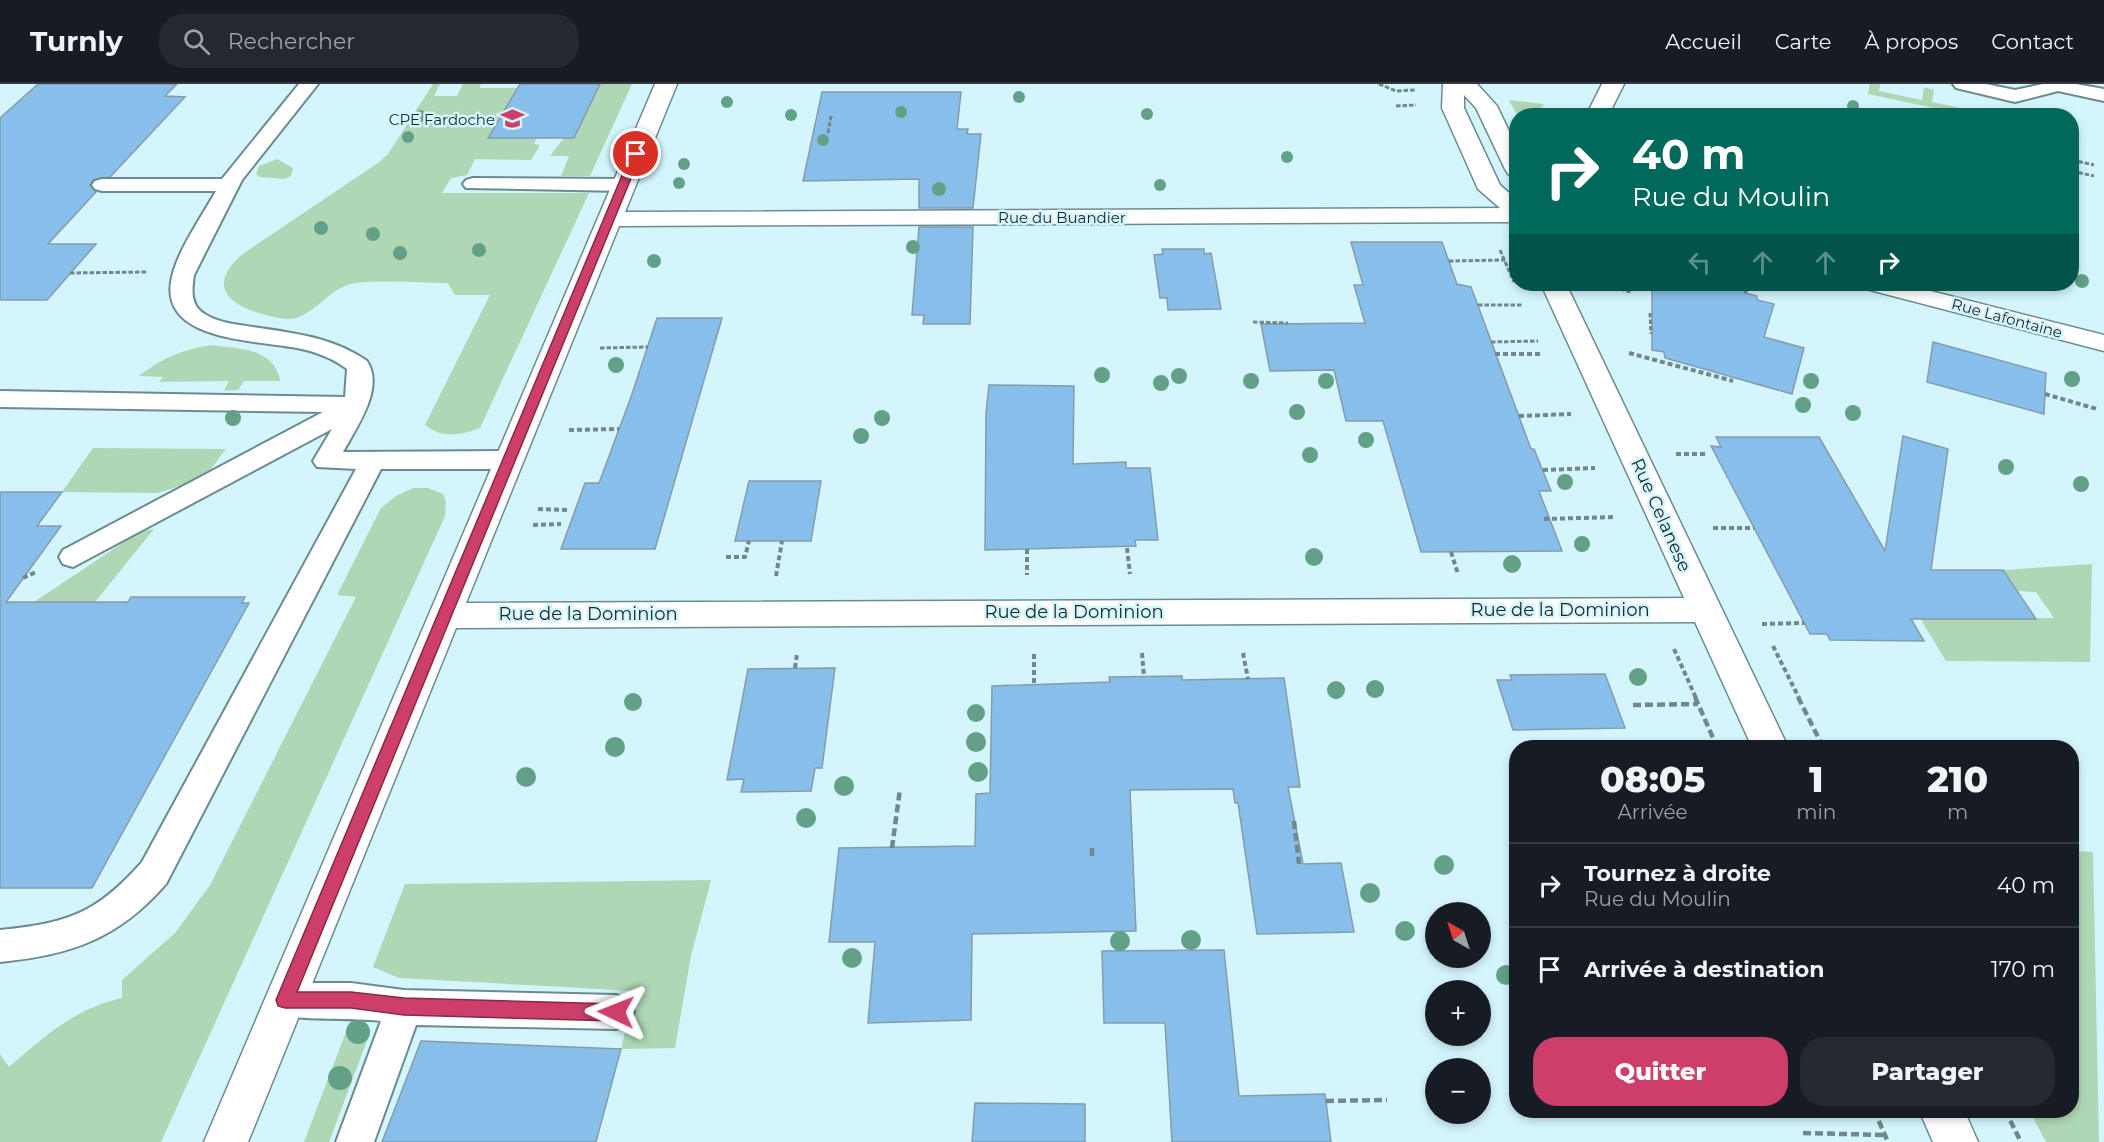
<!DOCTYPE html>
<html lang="fr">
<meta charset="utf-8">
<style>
body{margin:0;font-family:Montserrat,sans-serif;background:#242831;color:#f1f3f6;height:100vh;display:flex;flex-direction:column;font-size:22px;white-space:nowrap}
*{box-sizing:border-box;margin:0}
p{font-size:20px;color:#9ea1a6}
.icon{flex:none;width:33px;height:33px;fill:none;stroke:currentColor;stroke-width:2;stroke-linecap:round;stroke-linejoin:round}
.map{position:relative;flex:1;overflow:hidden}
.side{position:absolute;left:1509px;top:656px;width:570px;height:378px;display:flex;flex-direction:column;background:#171b24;border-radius:24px;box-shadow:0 3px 9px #0003}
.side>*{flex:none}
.hud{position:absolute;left:1509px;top:24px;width:570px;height:183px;border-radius:24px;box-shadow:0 3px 9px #0003;background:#00695c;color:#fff;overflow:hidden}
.needle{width:39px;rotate:321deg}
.controls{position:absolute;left:1425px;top:818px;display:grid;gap:12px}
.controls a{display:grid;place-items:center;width:66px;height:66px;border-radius:50%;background:#171b24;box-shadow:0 3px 9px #0003;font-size:30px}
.pin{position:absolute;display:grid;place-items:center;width:51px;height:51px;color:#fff;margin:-26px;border:3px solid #fff;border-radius:50%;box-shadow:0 2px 6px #0007}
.me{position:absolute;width:66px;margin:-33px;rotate:272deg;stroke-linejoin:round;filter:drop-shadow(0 0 4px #0008)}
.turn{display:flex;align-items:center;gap:21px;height:126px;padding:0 24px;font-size:27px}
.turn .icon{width:78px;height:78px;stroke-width:2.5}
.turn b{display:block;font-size:42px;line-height:51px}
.lanes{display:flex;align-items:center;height:57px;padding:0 24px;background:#0003;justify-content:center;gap:30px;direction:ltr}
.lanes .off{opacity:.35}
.eta{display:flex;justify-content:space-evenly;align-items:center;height:102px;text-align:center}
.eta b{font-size:36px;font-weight:800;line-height:42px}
.primary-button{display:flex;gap:12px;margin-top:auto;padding:12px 24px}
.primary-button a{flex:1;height:69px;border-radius:24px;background:#cd3f6a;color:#fff;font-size:24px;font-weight:800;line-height:69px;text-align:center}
.primary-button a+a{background:#242831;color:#f1f3f6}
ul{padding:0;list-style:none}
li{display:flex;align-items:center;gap:18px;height:84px;padding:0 24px;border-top:2px solid #363941}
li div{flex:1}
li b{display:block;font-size:22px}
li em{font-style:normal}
header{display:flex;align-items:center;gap:36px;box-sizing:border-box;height:84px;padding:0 30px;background:#171b24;border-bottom:2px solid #363941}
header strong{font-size:28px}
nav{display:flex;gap:33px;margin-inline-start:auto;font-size:21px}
.search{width:420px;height:54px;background:#242831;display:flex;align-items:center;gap:15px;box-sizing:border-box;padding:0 21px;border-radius:24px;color:#9ea1a6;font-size:22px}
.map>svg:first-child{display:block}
</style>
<header>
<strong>Turnly</strong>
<div class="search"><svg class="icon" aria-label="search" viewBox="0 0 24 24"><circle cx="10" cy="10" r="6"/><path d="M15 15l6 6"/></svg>Rechercher</div>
<nav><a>Accueil</a><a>Carte</a><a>À propos</a><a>Contact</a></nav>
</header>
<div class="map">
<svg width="2104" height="1058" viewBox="0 0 2104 1058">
<rect width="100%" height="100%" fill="#d4f5fc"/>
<path fill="#afd7b5" d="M433,0H440L434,12H457L463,0H481L480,4H517L489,54H537L534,60L540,61L531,76L475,75L467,91L451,94L442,109H589L480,344C461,351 442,355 425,341L490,211H455L448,199C424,199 372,195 351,200C330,205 316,228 296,234C286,237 269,232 259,229C222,218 210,197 244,169L378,79L388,70Z
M600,0H632L590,92H561L569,72H550L564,54H574Z
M1870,0H1880L1879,7L1922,16L1924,3L1934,6L1932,18L1994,31H1967L1868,10Z
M1509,16L1544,20L1536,31H1517Z
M277,75L293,84L291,92L284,95L259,93L256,90L259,82Z
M211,261C239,265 275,264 280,297H244L238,306L224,307L229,297L159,298L163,293L139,292C162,274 182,266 211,261Z
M93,364L226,365L204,394L158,409L62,408Z
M413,404H428L443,410L446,417L445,432L161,1058H0V970L9,983C46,951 74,925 122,914V896L175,849L210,801L356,513L337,511L381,424L396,412Z
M154,445L95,518H34L139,448Z
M2092,480L2090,578L1946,577L1913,523L1989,535L2054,534L2036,508L2018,507L2003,486Z
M2072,767L2093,768L2099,1058H2046L2029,1026H2072Z
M711,796L691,872L675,964L621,965L635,907L399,894L373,883L405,800Z
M352,932L365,935L368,954L329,1058H304Z"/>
<path fill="#88bfea" stroke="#859bad" stroke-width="1.5" d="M38,0H177L165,12L185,13L110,93L93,96L90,101L96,108L48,160H96L47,216H0V34Z
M520,0H600L574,54H488Z
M822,8H961L957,45H968L967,50H981L973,124H919V95L803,97Z
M919,143H973L970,240H923L924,231H912Z
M1351,158H1442L1457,200L1471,203L1531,365H1534L1551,407H1539L1562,467L1421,468L1383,337H1346L1334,286L1270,287L1261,240L1365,239L1354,201H1363Z
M1162,165H1204V170L1211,169L1221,225L1168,226L1167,214H1160L1154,171L1163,170Z
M1652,200H1717L1746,207L1745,209L1757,212V216L1774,220L1764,253L1804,264L1792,310L1665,274L1664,268L1652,266Z
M657,234H722L655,465H561L585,399H599L631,313Z
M1933,258L2046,289L2044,330L1927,298Z
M989,301L1074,302L1073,380L1126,378V384H1150L1158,456H1135L1136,462L985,466L986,329Z
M1903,352L1948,365L1931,486H2003L2036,535H1911L1924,557L1830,556L1827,550H1810L1711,362L1721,363L1716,353H1819L1885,467Z
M749,397H821L811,457H735Z
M0,408H62L37,442H61L6,518H128L131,513H245L242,519H249L92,804H0Z
M835,584L822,684H815L811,707L741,708L744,695L727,696L748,585Z
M1605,590L1625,644L1513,646L1497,596H1512L1510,591Z
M1182,592V596L1284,594L1300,703H1288L1303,780L1341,779L1354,848L1257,850L1238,719H1235L1233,705L1130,706L1136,847L972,850L971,936L868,939L875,858H829L839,764L975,762L976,710L990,709L992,602L1110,598L1109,593Z
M1224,866L1239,1012L1325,1010L1331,1058H1172L1165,939H1104L1102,867Z
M421,957L621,965L596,1058H382Z
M975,1019L1085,1020V1058H972Z"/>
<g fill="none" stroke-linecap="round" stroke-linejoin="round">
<defs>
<path id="lane" d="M299,0H318L242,96L194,191C192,205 190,220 203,229C217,239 236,240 253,243C293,249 333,253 367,277C385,304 356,344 343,368L508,367L517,370L521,376L517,382L508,385H381L166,800C118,855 71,871 0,878V846C68,839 96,830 142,778L356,385L317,383L313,377L332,345L73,483L63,480L59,473L63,466L323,328L0,323V307L345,313L347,285C335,276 322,270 306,266C265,255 156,261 172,193C178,166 202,132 216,107H102L95,105L92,101L95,97L102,95H222Z
M1953,0H1986L2015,6L2043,0H2076L2104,5V17L2058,7L2015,18L1956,4Z
M473,94L623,95L630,97L633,101L630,105L623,107L466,104L463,100L466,96Z
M285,899H351L404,906L616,911L629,916L634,928L629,940L616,945L416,941L374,1058H336L381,937C349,933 298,938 272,928L267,916L272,904Z"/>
<path id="street" d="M655,0H677L625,128L1516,124V138L619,142L466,519L1705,514L1717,517L1721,526L1717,535L1705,538L456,544L248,1058H204Z
M1602,0H1624L1608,32H1586Z
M1863,200H1903L2104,251V267L1866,205Z"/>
<path id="secondary" d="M1443,0H1477L1497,22L1516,62V92L1508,90L1505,85L1476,24L1464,11V24L1500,101L1516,115V133L1508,131L1478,105L1442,24Z
M1541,200H1566L1788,663H1752Z
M1919,1026H1964L1978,1058H1933Z"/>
</defs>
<use href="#lane" stroke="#6c8b91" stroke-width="4"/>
<use href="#street" stroke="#6c8b91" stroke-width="3"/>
<use href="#secondary" stroke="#6c8b91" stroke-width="3"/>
<path stroke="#71878c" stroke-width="3" stroke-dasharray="4.5 2" stroke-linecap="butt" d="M1379,0L1396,7L1415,6
M1396,22L1416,21
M828,49L831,32
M2072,76L2094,81
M2072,87L2094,92
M1500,166L1514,198
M1449,177L1505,176
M70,189L148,188
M1601,200L1631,208
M1745,209L1751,200
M1478,221H1522
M1650,229L1651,250
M1253,238L1288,239
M1491,258L1538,257
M600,264L648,263"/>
<path stroke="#71878c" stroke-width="4" stroke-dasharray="5 3" stroke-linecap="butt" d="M1629,269L1733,297
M1495,270H1543
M2045,310L2097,325
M1519,332L1571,330
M569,346L619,345
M1676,370H1708
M1543,386L1595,384
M538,425L567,426
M1544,435L1616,433
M533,441L561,440
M1713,444H1754
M1127,464L1130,490
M1027,465V491
M1451,468L1458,490
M726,473H745L749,457
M776,492L782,457
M23,494L36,488
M1762,540L1804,539
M1773,562L1799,614
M1674,565L1696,614
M1142,569L1144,593
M1243,569L1248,595
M1034,570V601
M795,584L797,570"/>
<path stroke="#71878c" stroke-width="4.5" stroke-dasharray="8 4" stroke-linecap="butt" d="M1695,613L1717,663
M1798,613L1823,663
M1633,621L1698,620
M1294,737L1299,780
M892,764L900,705
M1092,764V776
M1326,1017L1387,1016
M1874,1026L1888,1058
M2005,1026L2021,1058
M1803,1049L1885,1051"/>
<use href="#lane" fill="#fff" fill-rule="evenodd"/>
<use href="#street" fill="#fff" fill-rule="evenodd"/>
<use href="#secondary" fill="#fff" fill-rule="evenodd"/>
</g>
<g fill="#62a187">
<circle cx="1019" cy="13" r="6"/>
<circle cx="727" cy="18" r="6"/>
<circle cx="1853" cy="22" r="6"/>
<circle cx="901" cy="28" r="6"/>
<circle cx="1147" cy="30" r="6"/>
<circle cx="791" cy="31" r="6"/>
<circle cx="420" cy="32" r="6"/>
<circle cx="408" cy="53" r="6"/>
<circle cx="823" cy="56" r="6"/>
<circle cx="1287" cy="73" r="6"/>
<circle cx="684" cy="80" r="6"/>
<circle cx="679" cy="99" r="6"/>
<circle cx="1160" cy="101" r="6"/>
<circle cx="939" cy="105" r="7"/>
<circle cx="321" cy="144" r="7"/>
<circle cx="373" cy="150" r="7"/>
<circle cx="913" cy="163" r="7"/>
<circle cx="479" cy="166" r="7"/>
<circle cx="400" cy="169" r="7"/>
<circle cx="654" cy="177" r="7"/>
<circle cx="2082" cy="197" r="7"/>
<circle cx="616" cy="281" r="8"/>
<circle cx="1102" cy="291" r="8"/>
<circle cx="1179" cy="292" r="8"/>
<circle cx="2072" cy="295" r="8"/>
<circle cx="1251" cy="297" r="8"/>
<circle cx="1326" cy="297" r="8"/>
<circle cx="1811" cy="297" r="8"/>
<circle cx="1161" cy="299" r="8"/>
<circle cx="1803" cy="321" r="8"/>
<circle cx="1297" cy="328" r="8"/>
<circle cx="1853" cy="329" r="8"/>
<circle cx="233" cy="334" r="8"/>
<circle cx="882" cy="334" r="8"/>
<circle cx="861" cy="352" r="8"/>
<circle cx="1366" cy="356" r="8"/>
<circle cx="1310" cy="371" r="8"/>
<circle cx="2006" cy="383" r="8"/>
<circle cx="1565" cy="398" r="8"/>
<circle cx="2081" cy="400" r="8"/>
<circle cx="1582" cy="460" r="8"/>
<circle cx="1314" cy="473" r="9"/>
<circle cx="1512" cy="480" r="9"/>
<circle cx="1638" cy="593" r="9"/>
<circle cx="1375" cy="605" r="9"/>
<circle cx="1336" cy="606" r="9"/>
<circle cx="633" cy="618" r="9"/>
<circle cx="976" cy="629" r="9"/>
<circle cx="976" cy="658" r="10"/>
<circle cx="615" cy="663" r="10"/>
<circle cx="978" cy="688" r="10"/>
<circle cx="526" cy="693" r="10"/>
<circle cx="844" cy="702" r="10"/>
<circle cx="806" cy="734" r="10"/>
<circle cx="1444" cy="781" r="10"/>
<circle cx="1370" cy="809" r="10"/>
<circle cx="1405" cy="847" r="10"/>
<circle cx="1191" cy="856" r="10"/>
<circle cx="1120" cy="857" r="10"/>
<circle cx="852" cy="874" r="10"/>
<circle cx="1506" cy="891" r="10"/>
<circle cx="358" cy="948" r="12"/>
<circle cx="340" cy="994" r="12"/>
</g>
<path fill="#cd3f6a" stroke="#852945" stroke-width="1.5" d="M636,67L641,70L297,908H351L404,914L616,920L622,923L624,928L622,934L616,937L404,931L351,924H285L278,922L276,916L631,70Z"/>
<defs>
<symbol id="school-bare" viewBox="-9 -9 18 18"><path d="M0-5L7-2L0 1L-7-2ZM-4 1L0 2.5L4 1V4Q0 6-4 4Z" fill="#cd3f6a" stroke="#d4f5fc" stroke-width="2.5" paint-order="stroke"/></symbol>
</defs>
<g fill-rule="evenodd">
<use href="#school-bare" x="496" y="18" width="33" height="33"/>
</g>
<g text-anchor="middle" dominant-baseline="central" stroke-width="5" stroke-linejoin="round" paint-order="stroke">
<g font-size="15" fill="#1a272a" stroke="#d4f5fc" text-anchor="end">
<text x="495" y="35">CPE Fardoche</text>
</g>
<g font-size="15" fill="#1a272a" stroke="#d4f5fc">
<text x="1062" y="133">Rue du Buandier</text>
<text transform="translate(2007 234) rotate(15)">Rue Lafontaine</text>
</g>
<g font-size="18" fill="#1a272a" stroke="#d4f5fc">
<text transform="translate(1661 431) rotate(66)">Rue Celanese</text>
<text x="1560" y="526">Rue de la Dominion</text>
<text x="1074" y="528">Rue de la Dominion</text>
<text x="588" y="530">Rue de la Dominion</text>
</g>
</g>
</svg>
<div class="controls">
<a><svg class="needle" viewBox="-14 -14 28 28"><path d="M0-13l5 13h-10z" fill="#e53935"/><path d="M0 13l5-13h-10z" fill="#9ea1a6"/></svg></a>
<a>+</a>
<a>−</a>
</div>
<div class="pin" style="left:636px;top:70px;background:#d93025"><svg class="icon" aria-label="arrive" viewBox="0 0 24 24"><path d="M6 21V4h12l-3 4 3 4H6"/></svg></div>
<svg class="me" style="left:616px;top:928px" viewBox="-20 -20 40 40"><path d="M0-17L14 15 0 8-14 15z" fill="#cd3f6a" stroke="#fff" stroke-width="4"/></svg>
<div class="hud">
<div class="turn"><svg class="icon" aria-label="right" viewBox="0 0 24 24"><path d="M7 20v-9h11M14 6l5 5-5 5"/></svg><div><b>40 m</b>Rue du Moulin</div></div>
<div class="lanes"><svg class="icon off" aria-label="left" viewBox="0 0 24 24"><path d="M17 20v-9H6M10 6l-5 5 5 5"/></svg><svg class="icon off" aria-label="ahead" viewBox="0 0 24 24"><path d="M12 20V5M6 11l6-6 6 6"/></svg><svg class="icon off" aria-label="ahead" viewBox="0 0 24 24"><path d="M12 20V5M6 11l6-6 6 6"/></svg><svg class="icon" aria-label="right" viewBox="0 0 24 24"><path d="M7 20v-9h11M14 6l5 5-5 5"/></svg></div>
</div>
<section class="side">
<div class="eta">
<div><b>08:05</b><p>Arrivée</p></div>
<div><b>1</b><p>min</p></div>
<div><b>210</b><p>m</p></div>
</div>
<ul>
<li><svg class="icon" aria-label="right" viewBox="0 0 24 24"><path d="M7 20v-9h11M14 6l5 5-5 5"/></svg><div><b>Tournez à droite</b><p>Rue du Moulin</p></div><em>40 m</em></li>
<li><svg class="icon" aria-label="arrive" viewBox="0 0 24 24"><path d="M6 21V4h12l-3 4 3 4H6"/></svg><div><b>Arrivée à destination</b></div><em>170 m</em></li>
</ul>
<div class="primary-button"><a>Quitter</a><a>Partager</a></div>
</section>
</div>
